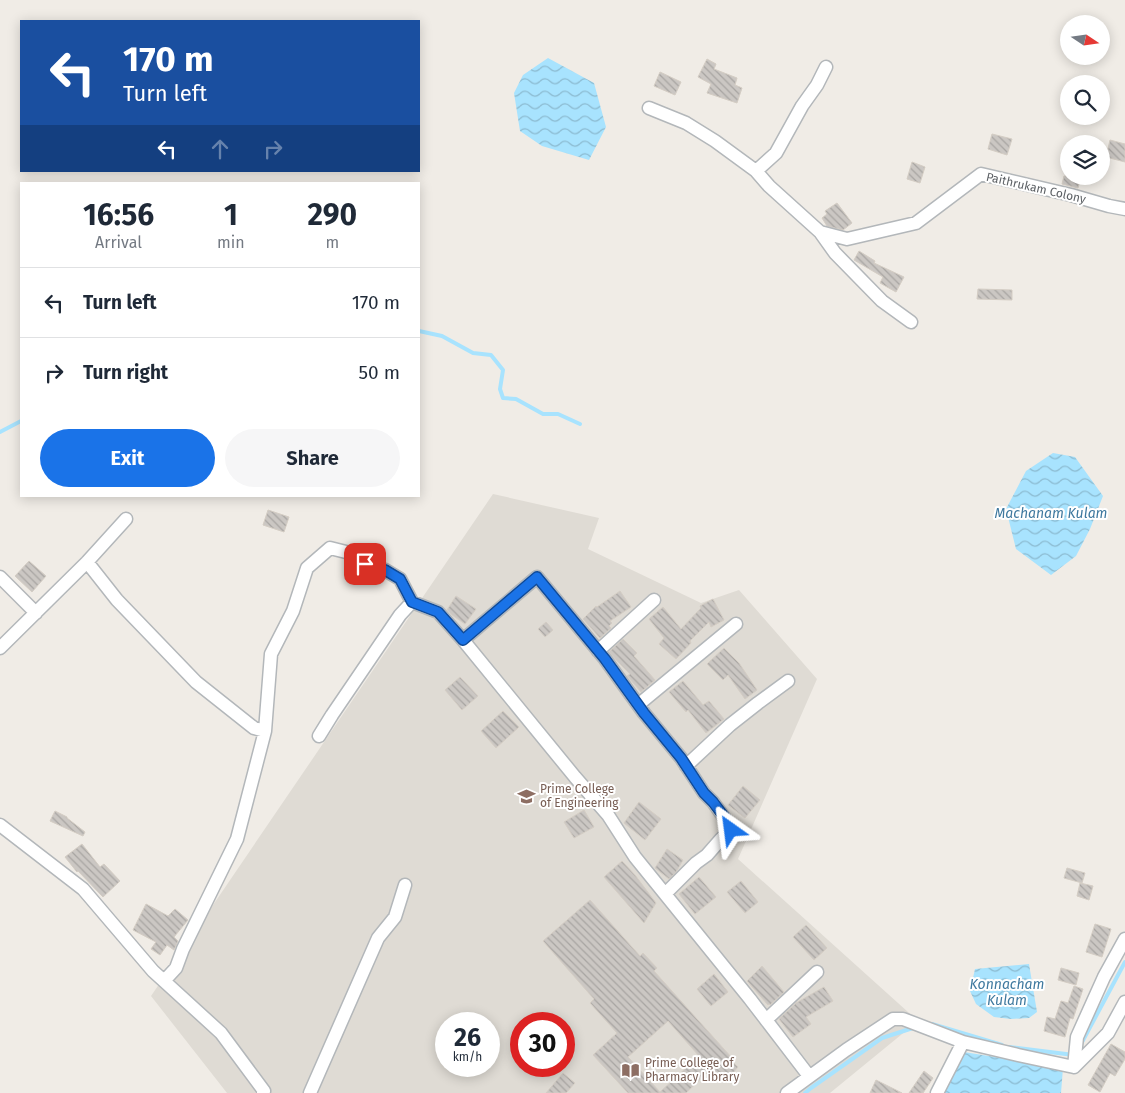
<!DOCTYPE html>
<style>
body{margin:0;font-family:"Fira Sans",sans-serif;background:#f6f6f7;color:#1f2937;height:100vh;display:flex;flex-direction:column;font-size:19px;white-space:nowrap}
*{box-sizing:border-box;margin:0}
p{font-size:16px;color:#747a83}
.icon{flex:none;width:28px;height:28px;fill:none;stroke:currentColor;stroke-width:2;stroke-linecap:round;stroke-linejoin:round}
.map{position:relative;flex:1;overflow:hidden}
.panel{position:absolute;left:20px;top:182px;width:400px;height:315px;display:flex;flex-direction:column;background:#fff;border-radius:0px;box-shadow:0 2px 12px #0003}
.panel>*{flex:none}
.banner{position:absolute;left:20px;top:20px;width:400px;height:152px;border-radius:0px;box-shadow:0 2px 12px #0003;background:#1a4fa0;color:#fff;overflow:hidden}
.needle{width:32px;rotate:103deg}
.fabs{position:absolute;left:1060px;top:15px;display:grid;gap:10px}
.fabs a{display:grid;place-items:center;width:50px;height:50px;border-radius:50%;background:#fff;box-shadow:0 2px 12px #0003;font-size:25px}
.speed{position:absolute;left:435px;top:1012px;display:flex;gap:10px;font-size:25px;font-weight:700;text-align:center}
.speed>*{display:grid;place-content:center;width:65px;height:65px;border-radius:50%;background:#fff;box-shadow:0 2px 12px #0003;line-height:1}
.speed small{font-size:12px;font-weight:400}
.speed .limit{border:8px solid #d22;background:#fff;color:#111}
.pin{position:absolute;display:grid;place-items:center;width:42px;height:42px;color:#fff;margin:-21px;border-radius:10px;box-shadow:0 2px 8px #0006}
.me{position:absolute;width:55px;margin:-28px;rotate:329deg;stroke-linejoin:round;filter:drop-shadow(0 0 4px #0008)}
.turn{display:flex;align-items:center;gap:18px;height:105px;padding:0 20px;font-size:22px}
.turn .icon{width:65px;height:65px;stroke-width:2.5}
.turn b{display:block;font-size:35px;line-height:42px}
.lanes{display:flex;align-items:center;height:48px;padding:0 20px;background:#0003;justify-content:center;gap:25px;direction:ltr}
.lanes .off{opacity:.35}
.eta{display:flex;justify-content:space-evenly;align-items:center;height:85px;text-align:center}
.eta b{font-size:30px;font-weight:700;line-height:35px}
.cta{display:flex;gap:10px;margin-top:auto;padding:10px 20px}
.cta a{flex:1;height:58px;border-radius:30px;background:#1a73e8;color:#fff;font-size:20px;font-weight:700;line-height:58px;text-align:center}
.cta a+a{background:#f6f6f7;color:#1f2937}
ul{padding:0;list-style:none}
li{display:flex;align-items:center;gap:15px;height:70px;padding:0 20px;border-top:1px solid #e0e1e3}
li div{flex:1}
li b{display:block;font-size:19px}
li em{font-style:normal}
.map>svg:first-child{display:block}
</style>
<div class="map">
<svg width="1125" height="1093" viewBox="0 0 1125 1093">
<defs>
<pattern id="water-waves" width="16" height="10" patternUnits="userSpaceOnUse" patternTransform="scale(1.25)"><rect width="16" height="10" fill="#a8e3fe"/><path d="M0 5q4-4 8 0t8 0" fill="none" stroke="#8cbbd1"/></pattern>
<pattern id="building-back-hatch" width="6" height="6" patternUnits="userSpaceOnUse" patternTransform="scale(1.25)"><rect width="6" height="6" fill="#cbc7c3"/><path d="M-1 5l2 2M0 0l6 6M5-1l2 2" fill="none" stroke="#a8a5a2"/></pattern>
</defs>
<rect width="100%" height="100%" fill="#f0ece6"/>
<path fill="#dfdbd4" fill-rule="evenodd" d="M493,494L599,518L588,549L701,603L739,590L817,679L738,859L918,1021L830,1093H227L151,996ZM446,1024H489V1066H446ZM521,1024H564V1066H521Z"/>
<path fill="url(#water-waves)" d="M548,58L594,83L606,127L589,160L542,146L520,131L514,93L523,75Z
M1053,453L1075,457L1103,496L1090,529L1076,556L1051,575L1016,549L1006,509L1026,471Z
M1029,964L1037,1012L1029,1018L1011,1019L994,1017L976,1004L970,991L975,969Z
M964,1052L1063,1068L1061,1093H944Z"/>
<g fill="none" stroke-linecap="round" stroke-linejoin="round">
<path stroke="#a8e3fe" stroke-width="4" d="M419,331L442,336L473,353L491,355L503,370L500,389L503,398L516,399L543,414H558L580,424
M0,432L21,421
M932,1024L1002,1045
M1081,1044L1125,962
M1009,1047L1074,1055
M805,1093L811,1088L882,1038L916,1027"/>
</g>
<path fill="url(#building-back-hatch)" stroke="#d4cdc4" fill-rule="evenodd" d="M707,59L716,64L714,69L737,78L735,85L742,88L737,103L707,93L711,84L698,77Z
M660,72L681,82L675,95L654,86Z
M992,134L1012,139L1007,155L988,149Z
M1110,140L1125,144V162L1106,157Z
M912,162L925,167L920,183L907,179Z
M1064,176H1081L1078,188L1062,184Z
M837,203L852,223L843,230L827,226L822,218L827,214L825,211Z
M859,251L875,261L874,263L904,277L896,292L880,283L883,277L854,260Z
M978,289L1012,290V300L977,299Z
M268,510L289,517L284,532L263,525Z
M29,561L46,576L32,592L15,576Z
M620,591L631,607L610,621L612,623L609,626L611,628L600,638L583,619L596,606L597,607Z
M456,596L476,609L465,624L452,615L447,610Z
M713,599L724,620L711,627L709,622L690,641L691,643L676,659L659,644L664,638L649,619L663,607L681,629L701,608L700,606Z
M546,622L553,630L545,637L538,629Z
M623,639L637,653L634,656L655,680L641,692L627,676L630,674L617,661L609,652Z
M724,648L739,663L757,690L745,699L728,675L723,680L707,664Z
M460,677L478,696L462,710L445,690Z
M683,681L703,705L709,701L724,719L706,733L688,710L686,712L669,692Z
M503,711L519,727L496,748L481,731Z
M743,786L760,800L745,818L728,805Z
M639,802L661,819L645,840L624,823Z
M584,810L594,827L574,838L564,822Z
M55,811L67,817V818L85,832L83,836L50,821Z
M82,844L100,867L104,864L120,881L103,897L78,871L77,872L65,857Z
M667,849L683,860L676,872L669,879L655,868Z
M622,861L635,875L656,903L644,923L604,877Z
M1067,868L1085,873L1082,883L1064,878Z
M699,877L716,897L695,914L679,894Z
M741,881L758,902L745,913L727,892Z
M1080,883L1093,886L1089,900L1077,896Z
M590,900L640,956L643,953L657,968L654,971L732,1058L730,1060L738,1067L725,1082L711,1069L686,1093H628L593,1055L617,1033L590,1003L594,999L543,941ZM668,1021L699,1056L660,1092L628,1057Z
M146,904L168,916L175,909L188,920L174,937L178,941L174,950L167,945L160,955L151,949L156,942L133,930Z
M1095,924L1111,929L1102,957L1086,952Z
M806,925L827,948L814,960L793,937Z
M762,966L784,992L770,1005L769,1004L768,1005L747,981Z
M1061,968L1079,973L1076,985L1058,980Z
M714,974L728,992L711,1006L697,989Z
M1074,986L1083,989L1073,1019L1070,1018L1065,1037L1044,1031L1047,1017L1055,1019L1061,1001L1068,1003Z
M824,987L833,1001L806,1017L811,1024L793,1037L779,1019L796,1003Z
M1111,1044L1125,1052V1059L1115,1076L1110,1073L1100,1092L1088,1085Z
M924,1071L933,1078L923,1093H909Z
M563,1073L575,1083L566,1093H546Z
M876,1080L902,1093H870Z"/>
<g fill="none" stroke-linecap="round" stroke-linejoin="round">
<defs>
<path id="minor" d="M826,67L817,85L802,106L776,153L756,171L769,186L820,232L847,239L916,223L981,174L1071,195L1109,206L1125,209
M649,108L686,123L715,141L756,171
M820,232L835,253L882,301L911,322
M87,562L117,600L196,682L254,728L265,731
M0,577L36,613
M0,648L87,562L126,519
M598,651L654,600
M638,705L736,624
M319,736L332,715L400,615L412,602L438,612L463,640
M686,766L730,725L758,703L788,681
M0,825L83,889L153,971L221,1033L264,1091L263,1093
M665,894L696,863L707,855L721,839L731,830L728,823L713,802L704,793L681,758L644,713L605,659L537,577L463,640L575,777L608,815L635,857L750,999L809,1076
M164,981L176,968L183,949L237,839L265,731L271,654L293,611L307,568L330,548L350,553L365,564L385,570L400,579L412,602
M766,1020L817,972
M1074,1067L1077,1037L1104,977L1125,939
M1074,1067L1108,1033L1125,1002
M310,1093L378,938L395,917L405,885
M787,1093L846,1050L893,1019H903L963,1042L1018,1055L1074,1067
M937,1093L963,1042"/>
</defs>
<use href="#minor" stroke="#b3b7ba" stroke-width="15"/>
<use href="#minor" stroke="#fff" stroke-width="12"/>
</g>
<g fill="none" stroke-linecap="round" stroke-linejoin="round">
<defs>
<path id="route" d="M365,564L385,570L400,579L412,602L438,612L463,640L537,577L605,659L644,713L681,758L704,793L713,802L728,822L731,830"/>
</defs>
<use href="#route" stroke="#114b97" stroke-width="12"/>
<use href="#route" stroke="#1a73e8" stroke-width="9"/>
</g>
<defs>
<symbol id="university-bare" viewBox="-9 -9 18 18"><path d="M0-5L7-2L0 1L-7-2ZM-4 1L0 2.5L4 1V4Q0 6-4 4Z" fill="#8d6e63" stroke="#fff" stroke-width="2.5" paint-order="stroke"/></symbol>
<symbol id="library-bare" viewBox="-9 -9 18 18"><path d="M-6-4Q-3-5.5-.7-3.5V5Q-3 3-6 4ZM6-4Q3-5.5 .7-3.5V5Q3 3 6 4Z" fill="#8d6e63" stroke="#fff" stroke-width="2.5" paint-order="stroke"/></symbol>
</defs>
<g fill-rule="evenodd">
<use href="#university-bare" x="514" y="784" width="25" height="25"/>
<use href="#library-bare" x="618" y="1058" width="25" height="25"/>
</g>
<g text-anchor="middle" dominant-baseline="central" stroke-width="4" stroke-linejoin="round" paint-order="stroke">
<g font-size="12" fill="#5e6266" stroke="#fff">
<text transform="translate(1036 188) rotate(13)">Paithrukam Colony</text>
</g>
<g font-size="12" fill="#785e54" stroke="#fff" text-anchor="start">
<text x="540" y="789">Prime College<tspan x="540" dy="14">of Engineering</tspan></text>
<text x="645" y="1063">Prime College of<tspan x="645" dy="14">Pharmacy Library</tspan></text>
</g>
<g font-size="14" font-style="italic" fill="#3f799f" stroke="#fff">
<text x="1051" y="513">Machanam Kulam</text>
<text x="1007" y="984">Konnacham<tspan x="1007" dy="16">Kulam</tspan></text>
</g>
</g>
</svg>
<div class="fabs">
<a><svg class="needle" viewBox="-14 -14 28 28"><path d="M0-13l5 13h-10z" fill="#e53935"/><path d="M0 13l5-13h-10z" fill="#747a83"/></svg></a>
<a><svg class="icon" aria-label="search" viewBox="0 0 24 24"><circle cx="10" cy="10" r="6"/><path d="M15 15l6 6"/></svg></a>
<a><svg class="icon" aria-label="layers" viewBox="0 0 24 24"><path d="M12 4l9 5-9 5-9-5zM3 14l9 5 9-5"/></svg></a>
</div>
<div class="speed"><div>26<small>km/h</small></div><div class="limit">30</div></div>
<div class="pin" style="left:365px;top:564px;background:#d93025"><svg class="icon" aria-label="arrive" viewBox="0 0 24 24"><path d="M6 21V4h12l-3 4 3 4H6"/></svg></div>
<svg class="me" style="left:731px;top:830px" viewBox="-20 -20 40 40"><path d="M0-17L14 15 0 8-14 15z" fill="#1a73e8" stroke="#fff" stroke-width="4"/></svg>
<div class="banner">
<div class="turn"><svg class="icon" aria-label="left" viewBox="0 0 24 24"><path d="M17 20v-9H6M10 6l-5 5 5 5"/></svg><div><b>170 m</b>Turn left</div></div>
<div class="lanes"><svg class="icon" aria-label="left" viewBox="0 0 24 24"><path d="M17 20v-9H6M10 6l-5 5 5 5"/></svg><svg class="icon off" aria-label="ahead" viewBox="0 0 24 24"><path d="M12 20V5M6 11l6-6 6 6"/></svg><svg class="icon off" aria-label="right" viewBox="0 0 24 24"><path d="M7 20v-9h11M14 6l5 5-5 5"/></svg></div>
</div>
<section class="panel">
<div class="eta">
<div><b>16:56</b><p>Arrival</p></div>
<div><b>1</b><p>min</p></div>
<div><b>290</b><p>m</p></div>
</div>
<ul>
<li><svg class="icon" aria-label="left" viewBox="0 0 24 24"><path d="M17 20v-9H6M10 6l-5 5 5 5"/></svg><div><b>Turn left</b></div><em>170 m</em></li>
<li><svg class="icon" aria-label="right" viewBox="0 0 24 24"><path d="M7 20v-9h11M14 6l5 5-5 5"/></svg><div><b>Turn right</b></div><em>50 m</em></li>
</ul>
<div class="cta"><a>Exit</a><a>Share</a></div>
</section>
</div>
